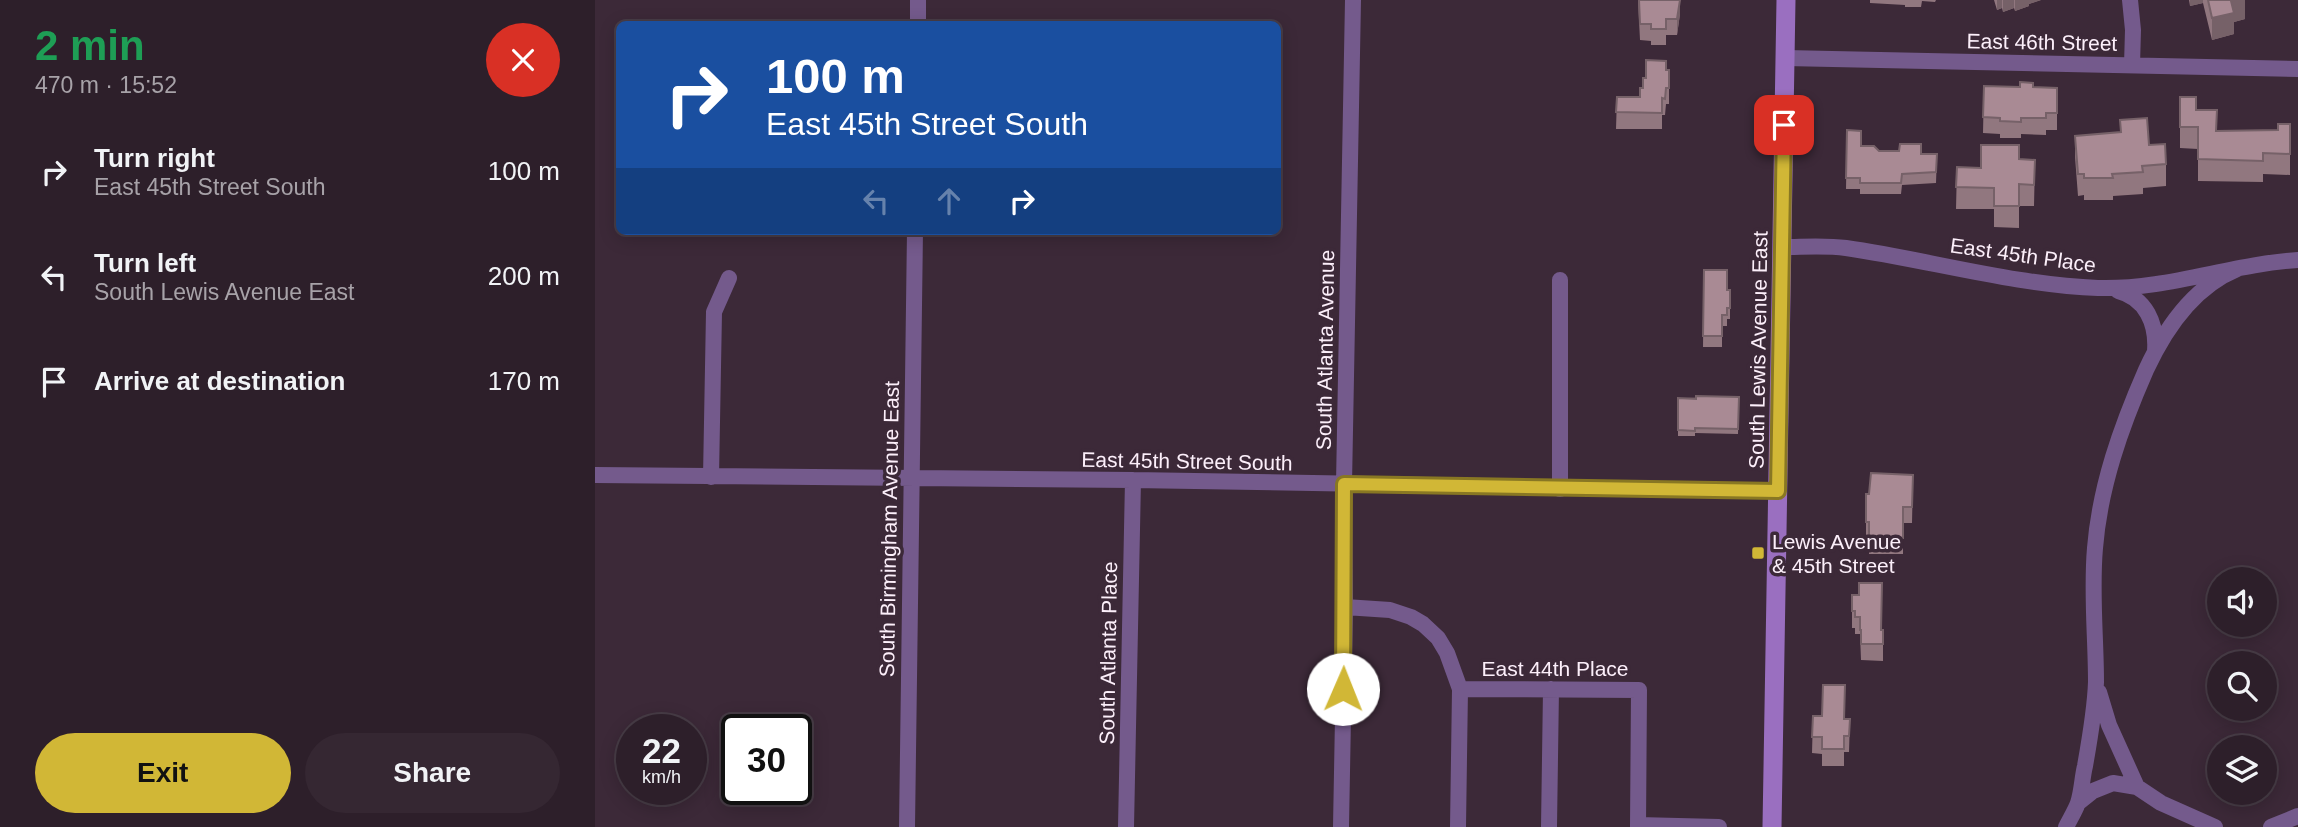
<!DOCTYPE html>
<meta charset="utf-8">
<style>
body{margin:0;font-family:Helvetica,sans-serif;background:#352732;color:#f1f3f6;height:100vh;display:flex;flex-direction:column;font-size:26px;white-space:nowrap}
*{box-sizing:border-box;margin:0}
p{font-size:23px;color:#a7a2a8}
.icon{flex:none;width:38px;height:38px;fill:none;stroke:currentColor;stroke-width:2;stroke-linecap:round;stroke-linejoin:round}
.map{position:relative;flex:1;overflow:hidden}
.details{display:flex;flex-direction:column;background:#2d1f2a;width:595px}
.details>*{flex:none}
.guide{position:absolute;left:21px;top:21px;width:665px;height:214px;border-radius:10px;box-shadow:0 4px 18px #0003,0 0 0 2px #483d47;background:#1a4fa0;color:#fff;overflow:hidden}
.controls{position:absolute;left:1612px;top:567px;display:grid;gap:14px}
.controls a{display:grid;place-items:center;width:70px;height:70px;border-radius:50%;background:#2d1f2a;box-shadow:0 4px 18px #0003,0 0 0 2px #483d47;font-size:35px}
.speed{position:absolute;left:21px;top:714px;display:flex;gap:14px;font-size:35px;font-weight:700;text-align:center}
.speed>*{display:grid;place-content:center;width:91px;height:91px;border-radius:50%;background:#2d1f2a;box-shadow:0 4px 18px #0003,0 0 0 2px #483d47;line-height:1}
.speed small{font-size:18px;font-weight:400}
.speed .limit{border:4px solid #111;border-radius:10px;background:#fff;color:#111}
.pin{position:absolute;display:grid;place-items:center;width:60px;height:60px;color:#fff;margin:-30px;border-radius:14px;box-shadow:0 4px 10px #0006}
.me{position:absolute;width:77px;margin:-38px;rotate:1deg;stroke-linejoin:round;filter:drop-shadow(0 0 5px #0008)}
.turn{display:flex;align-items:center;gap:24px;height:147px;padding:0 35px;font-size:32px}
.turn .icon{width:91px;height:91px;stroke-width:2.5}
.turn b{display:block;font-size:49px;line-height:60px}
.lanes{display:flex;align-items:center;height:66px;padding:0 35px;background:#0003;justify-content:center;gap:35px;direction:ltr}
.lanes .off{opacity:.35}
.round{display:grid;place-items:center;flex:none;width:74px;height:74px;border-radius:37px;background:#352732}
.summary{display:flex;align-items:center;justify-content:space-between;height:119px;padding:0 35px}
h1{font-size:42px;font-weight:600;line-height:52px;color:#1e9e55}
.button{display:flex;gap:14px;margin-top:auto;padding:14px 35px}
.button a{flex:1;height:80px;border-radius:42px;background:#d1b736;color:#111;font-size:28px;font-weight:600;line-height:80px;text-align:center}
.button a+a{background:#352732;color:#f1f3f6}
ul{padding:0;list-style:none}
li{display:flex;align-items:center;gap:21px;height:105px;padding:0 35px}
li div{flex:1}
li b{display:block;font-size:26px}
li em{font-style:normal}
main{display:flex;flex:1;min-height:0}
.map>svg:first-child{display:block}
</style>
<main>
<section class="details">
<div class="summary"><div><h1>2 min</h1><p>470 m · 15:52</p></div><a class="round" style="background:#d93025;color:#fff"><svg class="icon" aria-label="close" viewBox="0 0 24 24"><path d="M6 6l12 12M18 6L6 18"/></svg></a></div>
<ul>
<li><svg class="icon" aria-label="right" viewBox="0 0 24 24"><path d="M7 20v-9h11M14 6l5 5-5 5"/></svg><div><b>Turn right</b><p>East 45th Street South</p></div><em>100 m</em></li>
<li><svg class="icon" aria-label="left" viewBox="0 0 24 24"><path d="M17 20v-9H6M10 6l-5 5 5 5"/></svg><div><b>Turn left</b><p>South Lewis Avenue East</p></div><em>200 m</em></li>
<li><svg class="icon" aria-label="arrive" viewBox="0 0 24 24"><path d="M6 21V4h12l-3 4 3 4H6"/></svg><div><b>Arrive at destination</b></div><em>170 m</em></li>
</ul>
<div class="button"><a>Exit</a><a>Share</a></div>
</section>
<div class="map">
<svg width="1703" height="827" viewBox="0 0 1703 827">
<rect width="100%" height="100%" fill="#3c2938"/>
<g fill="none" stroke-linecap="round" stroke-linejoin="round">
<path stroke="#745a8c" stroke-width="16" d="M1535,0L1538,30L1537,65
M323,24V0
M1190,58L1703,69
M1187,247C1208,247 1230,245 1251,248C1334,260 1420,285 1503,288C1572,290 1636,264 1703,260
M1523,291C1551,298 1562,324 1560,351
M0,475L538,480L1183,491
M116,477L119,312L134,278
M965,489V280
M750,607L795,610L816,617L828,624L843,638L852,653L865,689L863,827
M865,689L1044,690L1043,827
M1504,692L1514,725L1542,787
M1483,803L1498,791L1518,783L1542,787L1566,803L1620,827
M1043,825L1124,827
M312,827L320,231
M531,827L538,480
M746,827L750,607L749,484L758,0
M954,827L956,689
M1471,827C1475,819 1480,811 1483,803C1487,791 1487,778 1490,766C1495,738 1500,710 1501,682C1501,637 1496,593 1500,548C1505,486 1526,427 1551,370C1570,329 1598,287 1642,269
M1676,827L1703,816"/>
<path stroke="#9a6fc0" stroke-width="19" d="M1177,827L1191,0"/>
</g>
<path fill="#91777f" d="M1043,0H1085V14L1082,35H1071V45H1056V41L1045,40Z
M1275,0H1341L1340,2L1327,1L1326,7H1310V5L1275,3Z
M1399,0H1446L1434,4V6L1420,11L1419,8L1408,12L1407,8L1402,10Z
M1594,0H1650V19L1639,22V34L1617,40L1608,3L1595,6Z
M1071,70H1074V104H1071L1070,115H1067V129H1021L1022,97H1045L1051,78Z
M1389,86L1462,88V130H1451V135L1426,134V138H1405V134L1388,133Z
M1585,97L1601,110L1622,131L1683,130L1695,124V175L1668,174V182L1603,181V149L1585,148Z
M1525,120L1554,145L1571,164V186L1548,188V194L1518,196V200H1489V195L1483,196L1480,157V136L1525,132Z
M1252,130L1266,146L1284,151L1342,154L1341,183L1307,185L1306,194H1265V189H1251Z
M1424,159L1440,160L1439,206H1424V228L1399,227V209H1361L1362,167L1386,168Z
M1109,270L1132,290H1135V319H1132V326H1127V347H1108Z
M1144,397L1143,434L1100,433V436H1083V398Z
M1318,475L1317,523H1308V554H1274V539H1271V494H1274Z
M1257,595H1264L1286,630H1288V661L1266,660L1265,634H1260V628H1257Z
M1218,716L1255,719L1254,752H1249V766H1227V754L1217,753Z"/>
<path fill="#766168" d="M1085,0V14L1082,35V19Z
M1402,0H1407V8L1402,10Z
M1408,0H1419V8L1408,12Z
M1420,0H1446L1434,4V6L1420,11Z
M1595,0H1608V3L1595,6Z
M1639,0H1650V19L1639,22V34L1617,40V18L1636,1Z"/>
<path fill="#a98a94" stroke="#766168" stroke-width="2" d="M1044,0H1085L1082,19H1071V29H1056V24H1045Z
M1613,0H1639L1636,1L1639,13L1617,18Z
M1051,60L1071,61V70H1074V88H1071L1070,99L1067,98V113L1021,112L1022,97H1045V88H1048V78H1051Z
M1425,82L1438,83V87L1462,88V113H1451V118H1426V122L1405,121V118L1388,117L1389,86L1425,87Z
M1585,97H1601V110H1622L1621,131L1683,130V124H1695V154L1668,153V161L1603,159V127H1585Z
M1552,118L1554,145L1570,144L1571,164L1547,166L1548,172L1517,174L1518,178H1489V174H1483L1480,136L1526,132L1525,120Z
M1252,130L1266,131V146H1279L1284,151H1304L1305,144H1326V154H1342L1341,172L1307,174L1306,183H1265V178H1251Z
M1386,145H1424V159L1440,160L1439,185L1424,184V206H1399V188L1361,187L1362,167L1386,168Z
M1109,270H1132V290H1135V308H1132V315H1127V336H1108Z
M1101,396L1144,397L1143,429L1100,428V431L1083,430V398L1101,399Z
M1276,473L1318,475L1317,507H1308V538L1274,537V522H1271V494H1274Z
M1264,583H1287L1286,630H1288V644H1266V630H1265V617H1260V611H1257V595H1264Z
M1228,685H1250L1249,719H1255L1254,736H1249V749H1227V737H1217L1218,716H1227Z"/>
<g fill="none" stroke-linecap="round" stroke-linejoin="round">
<defs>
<path id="route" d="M748,689L749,484L1183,491L1189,125"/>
</defs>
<use href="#route" stroke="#887723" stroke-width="18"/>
<use href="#route" stroke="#d1b736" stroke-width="12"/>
</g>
<rect fill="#d1b736" stroke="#3c2938" stroke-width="2.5" x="1156" y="546" width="14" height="14" rx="3.5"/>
<g text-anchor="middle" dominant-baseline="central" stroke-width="7" stroke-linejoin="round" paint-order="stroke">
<g font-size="21" fill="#fceffa" stroke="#3c2938">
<text transform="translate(1447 42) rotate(1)">East 46th Street</text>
<text transform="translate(1428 255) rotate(8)">East 45th Place</text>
<text transform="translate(730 350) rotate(-89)">South Atlanta Avenue</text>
<text transform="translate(1163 350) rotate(-89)">South Lewis Avenue East</text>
<text transform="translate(592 461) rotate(1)">East 45th Street South</text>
<text transform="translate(294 529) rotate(-89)">South Birmingham Avenue East</text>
<text transform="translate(513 653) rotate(-89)">South Atlanta Place</text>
<text x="960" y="668">East 44th Place</text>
</g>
<g font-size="21" fill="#fceffa" stroke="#3c2938" text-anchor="start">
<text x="1177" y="541">Lewis Avenue<tspan x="1177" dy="24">&amp; 45th Street</tspan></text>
</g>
</g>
</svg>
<div class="controls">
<a><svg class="icon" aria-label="sound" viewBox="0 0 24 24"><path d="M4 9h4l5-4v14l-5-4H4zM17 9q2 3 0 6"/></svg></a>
<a><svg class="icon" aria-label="search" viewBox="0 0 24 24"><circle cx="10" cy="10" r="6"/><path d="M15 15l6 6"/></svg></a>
<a><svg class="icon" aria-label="layers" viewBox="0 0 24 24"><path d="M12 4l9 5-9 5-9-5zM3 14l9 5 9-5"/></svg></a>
</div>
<div class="speed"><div>22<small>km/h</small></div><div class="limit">30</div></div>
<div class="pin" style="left:1189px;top:125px;background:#d93025"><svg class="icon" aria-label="arrive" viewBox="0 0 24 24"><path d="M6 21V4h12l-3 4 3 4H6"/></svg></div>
<svg class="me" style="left:748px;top:689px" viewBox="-20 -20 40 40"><circle r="19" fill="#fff"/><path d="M0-13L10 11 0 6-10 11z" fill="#d1b736"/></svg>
<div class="guide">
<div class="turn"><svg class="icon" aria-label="right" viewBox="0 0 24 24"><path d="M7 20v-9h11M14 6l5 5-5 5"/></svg><div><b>100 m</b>East 45th Street South</div></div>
<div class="lanes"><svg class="icon off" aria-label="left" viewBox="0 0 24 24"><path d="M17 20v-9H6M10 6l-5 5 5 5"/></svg><svg class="icon off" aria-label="ahead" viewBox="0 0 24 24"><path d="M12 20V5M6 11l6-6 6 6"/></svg><svg class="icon" aria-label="right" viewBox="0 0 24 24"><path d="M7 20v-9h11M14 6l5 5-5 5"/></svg></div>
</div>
</div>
</main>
